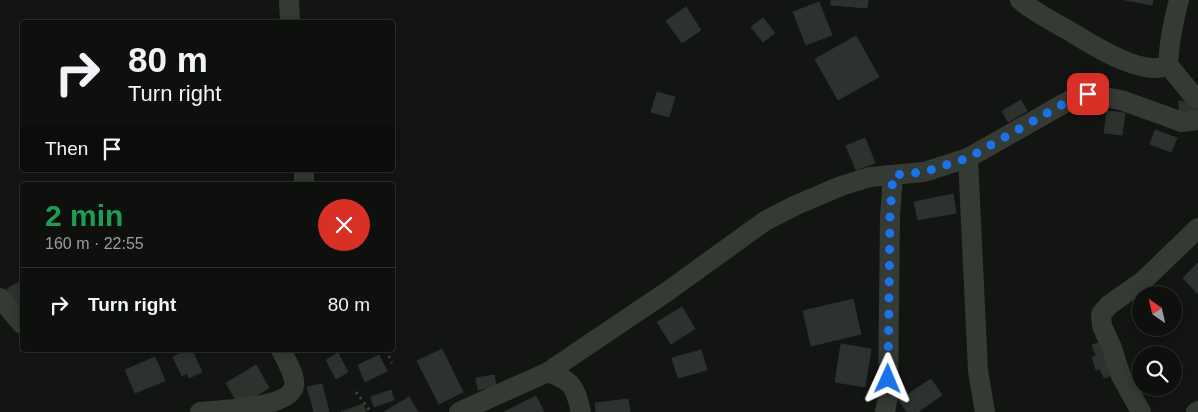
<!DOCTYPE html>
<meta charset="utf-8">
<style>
body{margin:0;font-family:Arial,sans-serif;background:#1c1e1c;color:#f1f3f6;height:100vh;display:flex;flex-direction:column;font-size:19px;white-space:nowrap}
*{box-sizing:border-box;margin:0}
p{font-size:16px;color:#9b9d9e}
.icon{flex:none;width:28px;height:28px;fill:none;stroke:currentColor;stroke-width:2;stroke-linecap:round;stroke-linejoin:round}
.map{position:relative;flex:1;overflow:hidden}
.sheet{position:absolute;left:20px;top:182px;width:375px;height:170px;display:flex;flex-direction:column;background:#0e100e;border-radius:5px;box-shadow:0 2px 12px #0003,0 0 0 1px #2e302e}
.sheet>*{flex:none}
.hud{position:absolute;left:20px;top:20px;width:375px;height:152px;border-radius:5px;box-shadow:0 2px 12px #0003,0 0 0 1px #2e302e;background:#0e100e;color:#f1f3f6;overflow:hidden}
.needle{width:32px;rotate:326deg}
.fabs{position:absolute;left:1132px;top:286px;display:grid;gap:10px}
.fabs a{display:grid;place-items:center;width:50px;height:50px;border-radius:50%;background:#0e100e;box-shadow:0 2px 12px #0003,0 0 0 1px #2e302e;font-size:25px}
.pin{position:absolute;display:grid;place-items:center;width:42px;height:42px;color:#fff;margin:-21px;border-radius:10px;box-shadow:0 2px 8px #0006}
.me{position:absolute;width:55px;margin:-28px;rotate:1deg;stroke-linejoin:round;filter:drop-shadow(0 0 4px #0008)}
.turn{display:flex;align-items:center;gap:18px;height:105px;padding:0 25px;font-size:22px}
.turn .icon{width:65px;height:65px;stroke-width:2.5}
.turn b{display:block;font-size:35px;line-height:42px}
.then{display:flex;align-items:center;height:48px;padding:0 25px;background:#0003;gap:10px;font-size:19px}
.round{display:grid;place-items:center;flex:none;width:52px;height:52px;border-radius:26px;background:#1c1e1c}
.headline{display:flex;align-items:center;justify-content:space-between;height:85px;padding:0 25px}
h1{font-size:30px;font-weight:600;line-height:38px;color:#1e9e55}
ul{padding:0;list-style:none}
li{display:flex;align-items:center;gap:15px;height:75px;padding:0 25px;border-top:1px solid #2e302e}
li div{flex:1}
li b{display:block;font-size:19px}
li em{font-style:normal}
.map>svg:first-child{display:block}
</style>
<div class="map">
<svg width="1198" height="412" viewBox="0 0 1198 412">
<rect width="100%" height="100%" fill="#131513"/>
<path fill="#2e322e" stroke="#2d312d" d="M831,0H868L867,8L831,5Z
M1125,0H1153L1152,5Z
M819,2L832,35L806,45L793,12Z
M686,7L701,30L682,43L666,21Z
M763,18L775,33L763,42L751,27Z
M856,36L879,77L838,100L815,59Z
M657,92L675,97L669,117L651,112Z
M1021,100L1027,111L1008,122L1002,111Z
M1179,101L1198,102V113H1179Z
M1107,111L1125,113L1122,135L1104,133Z
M1155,130L1177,138L1171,152L1150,144Z
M865,138L875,163L856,170L846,146Z
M953,194L956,213L918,220L914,202Z
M1198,263V294L1183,278Z
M22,280V310L19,311L7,289Z
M853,299L861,334L811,346L803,311Z
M682,307L695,329L671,344L657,322Z
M1104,341L1115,374L1104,378L1100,369L1096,370L1092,357L1096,356L1092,345Z
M841,344L871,349L865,387L835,382Z
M442,349L463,392L439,404L417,361Z
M187,350H192L202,372L189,378L187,373L182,376L173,357Z
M701,350L707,370L678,378L672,358Z
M338,353L348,372L336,379L326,360Z
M379,355L387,371L365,382L358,365Z
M155,357L165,381L135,393L125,370Z
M256,365L269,388L239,406L226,383Z
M494,375L496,386L478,390L476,378Z
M931,379L942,395L918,412H907L899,400Z
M322,384L329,412H314L307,387Z
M391,390L394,400L374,407L371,397Z
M536,396L544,412H504Z
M409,397L418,412H384Z
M628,399L630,412H596L595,403Z
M363,404L366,412H341Z"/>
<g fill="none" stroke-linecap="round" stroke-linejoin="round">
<path stroke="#3b413a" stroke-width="3" stroke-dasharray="2.5 4" stroke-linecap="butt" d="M386,350L392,363
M356,392L371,412"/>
<path stroke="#343a34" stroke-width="20" d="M289,0L290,22
M1020,0C1034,12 1050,20 1066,29C1088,42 1143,79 1168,65
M1179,0C1173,22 1169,43 1168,65L1192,94L1198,99
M968,158L978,371L985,412
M304,170V185
M0,298L22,324
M548,372C573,381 575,387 581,412
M200,412C219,410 290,408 294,386C296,376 286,360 281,350
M459,412L548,372L668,291L765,221L794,206L841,186L870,177L924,172L968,158L1063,104L1076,97L1088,94L1121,100L1182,122L1198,120
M885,412L888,397L890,216L893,175
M1141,412L1121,376L1112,348L1102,326L1101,314L1109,305L1143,281L1198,228
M1196,412L1198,411"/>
</g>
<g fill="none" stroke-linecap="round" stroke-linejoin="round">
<path stroke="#1a73e8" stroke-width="9" stroke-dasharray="0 16.2" d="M888,379L890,216L893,175L924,172L968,158L1063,104L1076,97L1088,94"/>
</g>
</svg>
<div class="fabs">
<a><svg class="needle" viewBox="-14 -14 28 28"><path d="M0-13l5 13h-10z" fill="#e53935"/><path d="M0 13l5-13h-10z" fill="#9b9d9e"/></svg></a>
<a><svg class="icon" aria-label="search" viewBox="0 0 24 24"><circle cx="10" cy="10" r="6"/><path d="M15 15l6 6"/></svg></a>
</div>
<div class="pin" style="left:1088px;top:94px;background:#d93025"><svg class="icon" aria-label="arrive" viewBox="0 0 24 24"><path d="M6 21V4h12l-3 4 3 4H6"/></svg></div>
<svg class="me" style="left:888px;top:379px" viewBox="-20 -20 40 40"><path d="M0-17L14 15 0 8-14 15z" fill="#1a73e8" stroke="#fff" stroke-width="4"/></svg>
<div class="hud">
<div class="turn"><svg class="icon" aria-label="right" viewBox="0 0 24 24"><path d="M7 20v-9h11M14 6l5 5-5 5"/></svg><div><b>80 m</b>Turn right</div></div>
<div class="then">Then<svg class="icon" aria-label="arrive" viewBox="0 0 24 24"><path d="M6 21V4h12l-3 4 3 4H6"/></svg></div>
</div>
<section class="sheet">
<div class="headline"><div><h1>2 min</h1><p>160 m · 22:55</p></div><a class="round" style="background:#d93025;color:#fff"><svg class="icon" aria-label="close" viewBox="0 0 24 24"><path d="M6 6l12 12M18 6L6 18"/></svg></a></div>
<ul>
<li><svg class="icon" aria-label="right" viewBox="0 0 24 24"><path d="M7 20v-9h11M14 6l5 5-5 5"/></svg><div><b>Turn right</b></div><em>80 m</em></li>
</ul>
</section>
</div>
